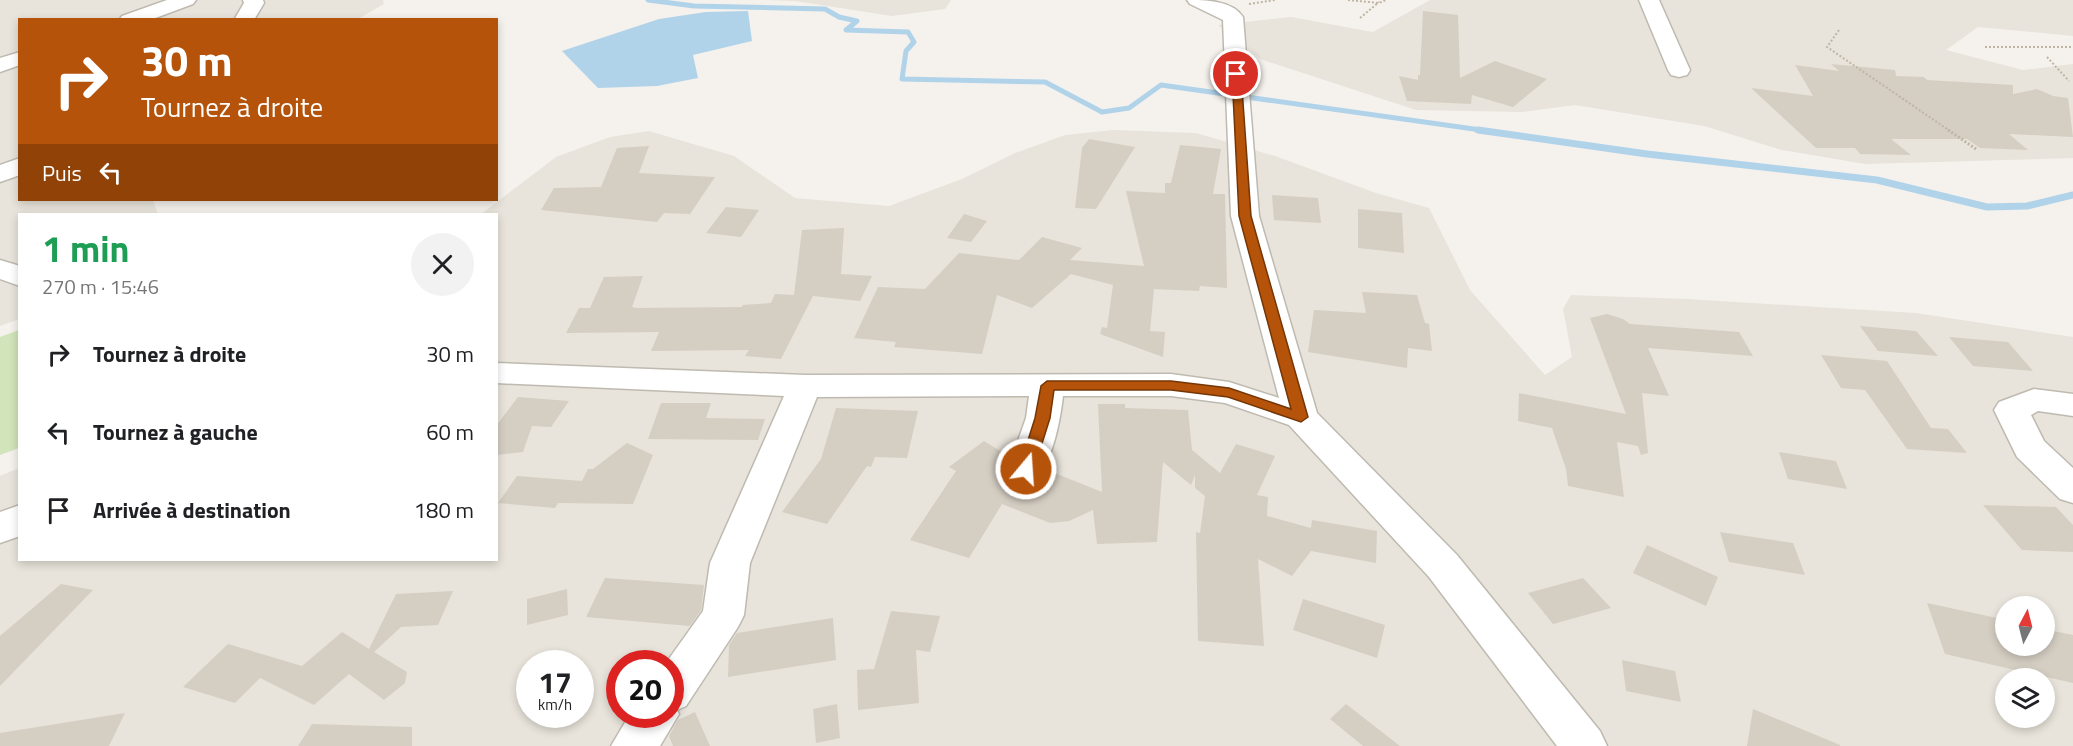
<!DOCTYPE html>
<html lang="fr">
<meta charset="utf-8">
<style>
body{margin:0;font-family:"Titillium Web",sans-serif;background:#f2f2f2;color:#202124;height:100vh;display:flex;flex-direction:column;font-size:22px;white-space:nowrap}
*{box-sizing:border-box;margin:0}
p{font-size:20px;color:#757577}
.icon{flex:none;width:33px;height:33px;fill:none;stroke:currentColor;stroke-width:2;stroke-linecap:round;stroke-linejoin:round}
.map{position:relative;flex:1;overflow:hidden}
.panel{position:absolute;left:18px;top:213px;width:480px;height:348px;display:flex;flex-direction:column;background:#fff;border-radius:0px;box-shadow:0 3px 9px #0003}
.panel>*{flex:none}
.banner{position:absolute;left:18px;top:18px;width:480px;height:183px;border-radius:0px;box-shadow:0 3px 9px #0003;background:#b45309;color:#fff;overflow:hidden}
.needle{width:39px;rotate:7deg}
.fabs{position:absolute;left:1995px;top:596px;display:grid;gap:12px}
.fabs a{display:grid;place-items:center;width:60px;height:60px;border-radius:50%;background:#fff;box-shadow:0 3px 9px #0003;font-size:30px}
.speed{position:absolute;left:516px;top:650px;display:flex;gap:12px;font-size:30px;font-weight:700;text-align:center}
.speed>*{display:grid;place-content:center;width:78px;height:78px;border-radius:50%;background:#fff;box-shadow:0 3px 9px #0003;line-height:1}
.speed small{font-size:15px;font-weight:400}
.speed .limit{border:9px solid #d22;background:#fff;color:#111}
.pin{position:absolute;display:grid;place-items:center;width:51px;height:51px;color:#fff;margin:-26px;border:3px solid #fff;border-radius:50%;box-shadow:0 2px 6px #0007}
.me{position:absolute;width:66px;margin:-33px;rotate:18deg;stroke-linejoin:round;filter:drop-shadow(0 0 4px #0008)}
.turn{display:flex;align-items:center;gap:21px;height:126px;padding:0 24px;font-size:27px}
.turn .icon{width:78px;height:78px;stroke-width:2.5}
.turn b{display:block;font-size:42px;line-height:51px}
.then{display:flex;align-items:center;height:57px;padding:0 24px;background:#0003;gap:12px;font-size:22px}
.round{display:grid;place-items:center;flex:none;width:63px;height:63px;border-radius:32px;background:#f2f2f2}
.overview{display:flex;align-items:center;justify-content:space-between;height:102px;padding:0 24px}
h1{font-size:36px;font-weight:700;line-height:45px;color:#1e9e55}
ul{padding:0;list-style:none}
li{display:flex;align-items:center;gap:18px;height:78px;padding:0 24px}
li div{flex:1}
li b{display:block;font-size:22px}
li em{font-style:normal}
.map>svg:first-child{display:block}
</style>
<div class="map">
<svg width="2073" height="746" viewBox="0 0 2073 746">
<rect width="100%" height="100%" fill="#f5f2ed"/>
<path fill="#e8e4db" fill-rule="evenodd" d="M0,0H383L384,4L356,20H20V200H153L158,214H20L19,319L0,326Z
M765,0H951L945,9L892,16L795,1Z
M1430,0H2073V36L1978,27L1946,50L2023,70L2073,64V158L1865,164L1782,150L1704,126L1575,105L1522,112L1416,110L1260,59L1218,25L1291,17L1373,32Z
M1113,130L1196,133L1275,156L1376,193L1429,208L1470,290L1545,375L1572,357L1563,309L1571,295L1687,299L1916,313L2073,337V746H0V476L19,468L20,560H496V214H481L556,157L610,137L649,131L734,156L795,198L889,206L962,179L1015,153L1065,135ZM2006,606H2044V645H2006ZM530,663H580V714H530ZM620,663H670V714H620ZM2006,678H2044V717H2006Z"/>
<path fill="#d1e4ba" d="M19,330V448L0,455V337Z"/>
<path fill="#b0d3ea" d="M748,11L752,41L693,55L698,78L657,86L598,88L562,51L659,19L706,12Z"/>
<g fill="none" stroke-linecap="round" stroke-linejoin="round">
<path stroke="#b0d3ea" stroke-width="5" d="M648,0L694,6L825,9L839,17L857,21L846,30L908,32L914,42L906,51L902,79L1045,82L1102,112L1129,108L1161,85L1488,131"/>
<path stroke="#b0d3ea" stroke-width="7" d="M1478,130L1647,154L1877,180L1987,207L2027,206L2073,195"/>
</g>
<path fill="#d5cec3" d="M1423,11L1458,15L1460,78L1495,61L1547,79L1513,107L1472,95L1471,104L1407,101L1399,76L1418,80V75H1420Z
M1831,64L1895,70L1896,76L1924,77L1927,80L2013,85V94L2037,89L2053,96L2068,98L2073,137L2009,134L2028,150L1980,148L1967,139H1891L1911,155L1860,154L1855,148H1816L1751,88L1813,96L1795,65L1839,71Z
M1089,139L1135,147L1096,209L1075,208L1082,148Z
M1180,145L1221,149L1213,194H1225L1227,288L1200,286L1199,291L1154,289L1150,331L1165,332L1163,357L1100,334L1102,327L1107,328L1113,285L1071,274L1032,308L997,295L982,354L894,347L896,342L854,338L878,287L925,289L959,253L1019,260L1042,237L1082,248L1070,260L1144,266L1126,191L1165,193V183H1171Z
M649,146L639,173L715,177L690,214L664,213L657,222L541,210L554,188L601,187L617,148Z
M1272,195L1318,198L1321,223L1274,220Z
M726,207L759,210L741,237L706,233Z
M1358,209L1402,213L1404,253L1358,248Z
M964,214L987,221L971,242L947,238Z
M844,228L841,274L872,276L860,301L813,296L781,359L745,356L749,350L651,351L659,332L566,333L579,308H590L604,277L643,276L632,307L636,308L742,307L743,305L771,303L775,294L794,295L802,230Z
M1362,292L1417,295L1425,323L1429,324L1432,351L1408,348L1407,368L1308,352L1314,310L1366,313Z
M1607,314L1623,319L1630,324L1739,332L1753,356L1648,348L1669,396L1642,393L1648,453L1641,455L1638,446L1617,442L1624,497L1568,486L1566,469L1552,428L1518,421L1519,393L1626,414L1590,318Z
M1860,326L1916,331L1938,356L1878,351Z
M1949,337L2008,342L2033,371L1973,366Z
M1821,355L1887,361L1931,428L1948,429L1967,453L1907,449L1865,390L1841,388Z
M518,397L569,401L551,427L532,426L523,452L496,455V426Z
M661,403H711L706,418L765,419L758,440L648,439Z
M1098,404H1125V408L1188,410L1192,450L1220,473L1236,444L1275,456L1257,495L1268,497L1267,516L1311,528L1312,520L1377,531L1376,563L1311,551L1292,576L1258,559L1264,646L1198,641L1196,532L1200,533L1205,496L1195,488V475L1191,485L1163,462L1157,542L1097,544L1093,510L1069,521L1050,523L1002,504L969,558L910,540L956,471L949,467L984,441L1010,457L1006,470L1012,480L1027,484L1040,480L1043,475L1057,474L1102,492Z
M836,408L918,411L907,458L875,457L871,467L867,466L827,524L782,512L821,459Z
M627,443L653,455L633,504L558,503L555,508L498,503L517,476L582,481L588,469H593Z
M1779,452L1836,461L1847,489L1788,479Z
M1983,505L2056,507L2073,525V552L2022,550Z
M1720,532L1793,543L1805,575L1729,562Z
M1647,545L1718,577L1706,606L1633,573Z
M605,578L704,585L701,610L690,626L586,617Z
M1583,578L1611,608L1553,624L1528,593Z
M61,584L93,590L0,686V636Z
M567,589L568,615L527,625V599Z
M453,591L438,625L401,627L374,652L407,672L405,683L384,700L349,674L314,705L260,678L235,703L183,687L228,644L302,666L342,632L369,649L396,594Z
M1303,599L1385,625L1377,658L1293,630Z
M1927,603L2006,620V645H2044V629L2073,635V683L1945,654Z
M891,611L940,616L930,652L916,650L919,703L858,710L857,670L874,669Z
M833,618L836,660L728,677L729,645L737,633Z
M1622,660L1675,671L1681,702L1626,691Z
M837,704L840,738L816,743L813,709Z
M1346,704L1400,746H1363L1330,719Z
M1753,709L1840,745V746H1747Z
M695,712L710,746H673L669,736L678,720Z
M125,713L109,746H0V733Z
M312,724L412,727V746H298Z"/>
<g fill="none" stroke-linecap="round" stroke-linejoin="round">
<defs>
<path id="minor" d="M167,0H196L193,4L150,20H119L122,16Z
M243,0H263L264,3L254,20H234L244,3Z
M1187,0C1205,0 1232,0 1243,17L1259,216L1317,413L1457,555L1600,731L1607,746H1557L1429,577L1289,425L1225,403L1171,396H1063C1060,423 1053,454 1039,478L1026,482L1013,478L1008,469L1026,418L1029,396L817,397L750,563L744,615L738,627L686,706L677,710L679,714L660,746H611L630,714H670V663H666L703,611L710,563L784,396L496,383V363L805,375L1171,374L1229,382L1279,398L1231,216L1223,20L1190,4Z
M1639,0H1659L1690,70L1687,75L1679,77L1671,75L1668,70Z
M20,52V65L0,72V58Z
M20,158V175L0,182V165Z
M0,260L20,266V286L0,279Z
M2034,389L2073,394V416L2038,411L2031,415L2044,441L2073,468V503L2060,499L2017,457L1994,410L1999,402Z
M20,505V536L0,543V512Z"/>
</defs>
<use href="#minor" stroke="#bfbab0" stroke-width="3"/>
<path stroke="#c0b5a3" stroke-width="2" stroke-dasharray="2 2" stroke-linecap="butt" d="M1348,0L1379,3L1386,0
M1249,4L1275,0
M1360,18L1379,2
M1839,30L1827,47L1950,131
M1985,47H2073
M2047,57L2069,81"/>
<path stroke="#c0b5a3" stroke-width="3" stroke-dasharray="2 2" stroke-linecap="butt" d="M1948,130L1976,149"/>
<use href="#minor" fill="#fff" fill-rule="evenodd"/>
</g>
<path fill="#b45309" stroke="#753606" stroke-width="1.5" d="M1236,71L1241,74L1251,216L1308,417L1301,422L1228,397L1171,390H1054L1050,418L1034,469L1032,472H1021L1019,469L1035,418L1041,386L1047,381H1171L1229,388L1291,409L1239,216L1232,74Z"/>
</svg>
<div class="fabs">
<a><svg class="needle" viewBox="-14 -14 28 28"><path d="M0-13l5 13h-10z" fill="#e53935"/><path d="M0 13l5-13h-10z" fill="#757577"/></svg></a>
<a><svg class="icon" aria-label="layers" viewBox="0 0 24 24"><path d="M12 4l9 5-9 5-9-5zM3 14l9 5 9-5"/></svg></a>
</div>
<div class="speed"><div>17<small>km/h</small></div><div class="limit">20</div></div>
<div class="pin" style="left:1236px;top:74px;background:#d93025"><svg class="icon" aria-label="arrive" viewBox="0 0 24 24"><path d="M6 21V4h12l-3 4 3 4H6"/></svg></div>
<svg class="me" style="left:1026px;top:469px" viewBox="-20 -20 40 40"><circle r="17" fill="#b45309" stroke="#fff" stroke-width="3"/><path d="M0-11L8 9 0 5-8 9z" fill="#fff"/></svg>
<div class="banner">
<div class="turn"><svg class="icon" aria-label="right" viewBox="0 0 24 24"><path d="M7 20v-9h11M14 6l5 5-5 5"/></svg><div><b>30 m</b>Tournez à droite</div></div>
<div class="then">Puis<svg class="icon" aria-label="left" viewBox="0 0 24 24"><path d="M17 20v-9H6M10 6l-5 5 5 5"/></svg></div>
</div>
<section class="panel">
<div class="overview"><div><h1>1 min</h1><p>270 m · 15:46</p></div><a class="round"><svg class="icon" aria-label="close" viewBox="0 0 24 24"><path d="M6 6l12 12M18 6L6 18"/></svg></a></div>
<ul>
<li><svg class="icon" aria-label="right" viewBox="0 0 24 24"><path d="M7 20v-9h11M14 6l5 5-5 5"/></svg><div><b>Tournez à droite</b></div><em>30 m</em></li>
<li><svg class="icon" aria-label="left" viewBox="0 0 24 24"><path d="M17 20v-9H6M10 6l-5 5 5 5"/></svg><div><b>Tournez à gauche</b></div><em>60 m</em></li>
<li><svg class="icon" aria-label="arrive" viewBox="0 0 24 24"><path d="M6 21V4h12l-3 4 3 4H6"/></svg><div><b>Arrivée à destination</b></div><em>180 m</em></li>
</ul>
</section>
</div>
